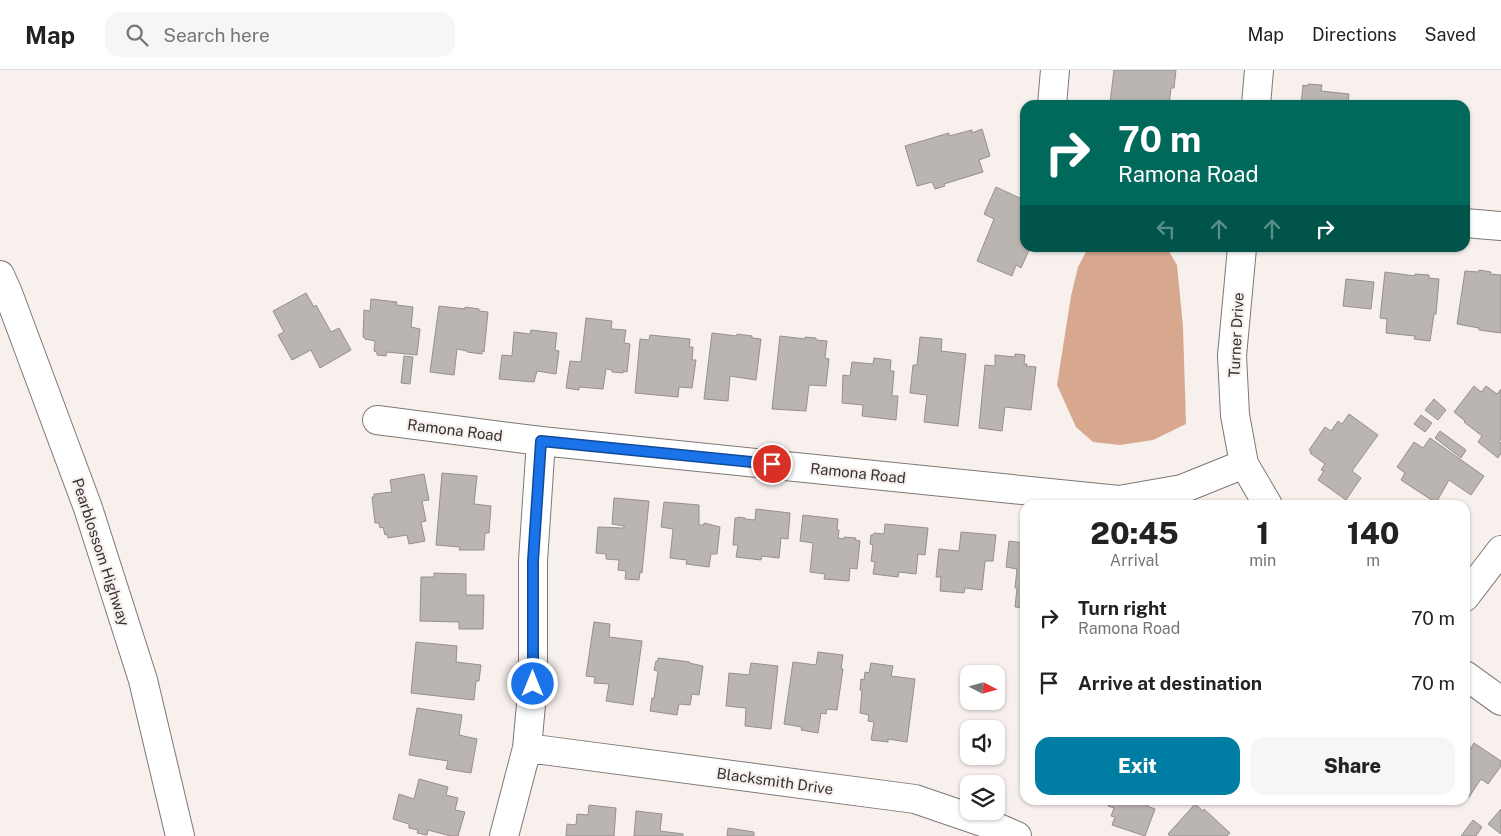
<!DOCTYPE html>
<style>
body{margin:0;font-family:"Public Sans",sans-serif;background:#f6f6f6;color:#222;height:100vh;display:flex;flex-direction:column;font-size:19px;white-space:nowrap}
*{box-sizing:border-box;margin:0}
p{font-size:16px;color:#767676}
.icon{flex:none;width:28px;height:28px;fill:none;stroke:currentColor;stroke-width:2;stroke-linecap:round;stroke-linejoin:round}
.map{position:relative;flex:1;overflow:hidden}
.sheet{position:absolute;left:1020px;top:430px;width:450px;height:305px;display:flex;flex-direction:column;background:#fff;border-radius:15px;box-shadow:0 1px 4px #0004}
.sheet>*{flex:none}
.top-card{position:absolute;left:1020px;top:30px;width:450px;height:152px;border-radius:15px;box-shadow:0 1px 4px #0004;background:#00695c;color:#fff;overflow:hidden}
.needle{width:32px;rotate:96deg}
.buttons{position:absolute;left:960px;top:595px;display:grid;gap:10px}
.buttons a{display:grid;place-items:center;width:45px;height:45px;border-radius:10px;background:#fff;box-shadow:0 1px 4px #0004;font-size:25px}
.pin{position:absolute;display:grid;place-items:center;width:42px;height:42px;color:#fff;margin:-21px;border:2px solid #fff;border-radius:50%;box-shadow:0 1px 5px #0007}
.me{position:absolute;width:55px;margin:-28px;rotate:0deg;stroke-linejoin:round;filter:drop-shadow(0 0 4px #0008)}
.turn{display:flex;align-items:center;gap:18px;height:105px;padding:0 15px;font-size:22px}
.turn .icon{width:65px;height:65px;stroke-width:2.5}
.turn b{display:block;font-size:35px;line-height:42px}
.lanes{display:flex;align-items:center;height:48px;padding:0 15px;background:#0003;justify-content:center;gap:25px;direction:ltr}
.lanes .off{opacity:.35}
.eta{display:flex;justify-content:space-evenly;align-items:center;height:85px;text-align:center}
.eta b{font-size:30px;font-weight:800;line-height:35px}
.primary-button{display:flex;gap:10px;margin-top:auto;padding:10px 15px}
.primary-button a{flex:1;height:58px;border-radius:15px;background:#007da3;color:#fff;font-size:20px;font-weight:800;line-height:58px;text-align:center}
.primary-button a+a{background:#f6f6f6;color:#222}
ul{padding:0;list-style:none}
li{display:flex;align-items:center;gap:15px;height:65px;padding:0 15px}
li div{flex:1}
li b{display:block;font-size:19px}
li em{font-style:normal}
header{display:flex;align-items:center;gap:30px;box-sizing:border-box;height:70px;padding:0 25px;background:#fff;border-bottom:1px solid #e0e0e0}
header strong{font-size:24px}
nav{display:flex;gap:28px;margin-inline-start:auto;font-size:18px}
.search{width:350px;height:45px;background:#f6f6f6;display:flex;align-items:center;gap:12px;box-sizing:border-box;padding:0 18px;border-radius:15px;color:#767676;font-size:19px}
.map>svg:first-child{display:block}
</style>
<header>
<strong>Map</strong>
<div class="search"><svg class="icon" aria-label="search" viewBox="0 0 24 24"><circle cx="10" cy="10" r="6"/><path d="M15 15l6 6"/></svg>Search here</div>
<nav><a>Map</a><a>Directions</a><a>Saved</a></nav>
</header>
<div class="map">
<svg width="1501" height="766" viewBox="0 0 1501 766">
<rect width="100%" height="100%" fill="#f7f0ed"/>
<path fill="#d7a78e" d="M1088,178H1167L1177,195L1183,257L1186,354L1153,370L1120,375L1093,372L1076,357L1057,315L1071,226L1078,197Z"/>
<path fill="#bbb5b2" stroke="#96908d" d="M1114,0H1176L1174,18H1171L1169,35H1127L1110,33Z
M1308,14L1322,15L1321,21L1349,24L1348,35H1301L1303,15L1308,16Z
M982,59L990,86L979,90L983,102L944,114L945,116L935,119L932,112L917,116L905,76L949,63V66L972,60V63Z
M996,117L1024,130L1025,128V178H1032H1030L1021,198L1016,195L1012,206L977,191L994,149L984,144Z
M1479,200L1491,202L1490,204L1501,205V263L1479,260V258L1457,254L1465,201L1478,202Z
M1385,202L1415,206V204L1429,205V208L1439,209L1436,244H1434L1430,271L1414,269L1415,266L1386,263L1387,249L1380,248Z
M1346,209L1374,212L1371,239L1343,236Z
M306,223L314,237L316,235L331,262L339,258L351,280L320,298L311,280L292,290L278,265L284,262L273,241Z
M371,229L397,232L396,235L413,237L411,257L420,259L417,285L387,282L386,286L377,285V282L374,281L375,271L365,269V268L363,267L364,240L370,241Z
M439,236L465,239V237L479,239V241L488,242L484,282L482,281V284L467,282V281L457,279L454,305L430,302Z
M586,248L612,251L611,259L626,260L624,273L630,274L627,302L623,301V303L612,302V300L606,299L603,319L579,317V320L566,318L570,291L581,292Z
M531,260L557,263L555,280L559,281L556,304L537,301L534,312L499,309L502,285L512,286L514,262L530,264Z
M712,263L737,266V264L752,266V268L761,269L756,310L730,306L728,331L704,329Z
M650,265L690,269L689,277H693L692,290H696L692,318L679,317L678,327L635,323L640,269L649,270Z
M780,266L805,269V267L816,268V270L827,271L825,288L829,289L826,316L809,315L806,341L772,339Z
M920,267L942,269L941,281L966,284L958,356L924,352L927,325L910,323L913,295H917Z
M1015,284L1025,285L1024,294H1027L1026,296L1036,297L1031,340L1005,337L1002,361L979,358L985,295L995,296V285L1015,287Z
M404,286L413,287L410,314L401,313Z
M874,288L891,290L890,301H894L892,326H898L896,350L862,346L863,335L842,333L843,305L850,306L852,292L873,294Z
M1474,316L1481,322L1486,316L1497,324L1501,319V369L1499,372L1501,373V383L1498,388L1478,372L1482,366L1464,352L1465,351L1454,342Z
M1434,329L1446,340L1438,350L1425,340Z
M1349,344L1378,365L1352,401L1361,408L1346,430L1318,410L1324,401L1321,400L1325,394L1310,383L1312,382L1309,380L1325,357L1331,361L1338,351L1342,354Z
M1421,345L1432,353L1425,362L1414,354Z
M1440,361L1466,380L1461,388L1435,368Z
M1430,368L1484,406L1471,425L1449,410L1436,433L1401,410L1405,403L1397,397L1414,372L1423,378Z
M442,403L477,406L474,434L491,436L489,463H485L484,480H459L460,477L436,475Z
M424,404L429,430L422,431L426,451L421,452L425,471L409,474L407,465L388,468L387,464L385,465L383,457L380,458L379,453H375L372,427H374V424L392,422L390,410Z
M614,428L649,431L642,503L640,502L639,510L625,509L626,501L618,500L619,490L606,489V484L596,483L598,457L624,458V456L612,454Z
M664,432L699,435V455H704V453L720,457L717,484H711L709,497L686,494L687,490L670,488L673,459L661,457Z
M756,439L790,443L788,469L781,468L779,488L762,486L761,490L736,487L738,475H733L735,448H738V447L745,448V449L755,450Z
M803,445L838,449L837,460H839L838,468L844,469V467L856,468L855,470L860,471L857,499L850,498L849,511L824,509L825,504L810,502L813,473L800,471Z
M885,454L928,458L925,485L918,484L916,504L899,502L898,507L873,504L875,492L871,491L873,475L870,474L871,465H873L874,463L884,464Z
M961,462L996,465L993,491H985L982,520L965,518L964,523L940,521L941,507H936L939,479L959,481Z
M1009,471L1025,473V538L1015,537L1017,518H1015L1017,499L1006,497Z
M434,503L466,504V525H484L483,559H459V552L420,551L421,507H434Z
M594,552L610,554L609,567L642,571L633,635L606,631L609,614L594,613L595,607L586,606Z
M416,572L457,576L456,592L481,595L479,611H476L474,630L411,623Z
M818,582L843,585L841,599H843L837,640L827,639L826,644L821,643L818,663L801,660L802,657L784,654L793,592L816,595Z
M658,588L690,592L689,593L703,596L699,625L692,624L690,635L679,634L677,645L650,641L652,628H654L658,601L654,600L656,591H658Z
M751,593L778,596L771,659L745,656L746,638L726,636L729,603L749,605Z
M871,593L893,596L891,606L915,609L907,672L888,669V672L871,670L874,652L868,651L869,645L860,643L862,620H860L861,609L864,610L865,602L869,603Z
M417,638L462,645L459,665L477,669L471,703L446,699L448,691L409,685Z
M1474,673L1501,691V696L1488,714L1481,709L1469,727L1465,724V678L1469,681Z
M419,709L448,717L446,725L458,728L455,740L465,742L458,766H451L428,760L427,765L417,763L418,760L409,758V754L393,749L399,724L414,729Z
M1110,730H1149L1147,736L1155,739L1145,766L1112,755L1115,747L1111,746L1114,738L1108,736Z
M1195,734L1203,741L1204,739L1230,763L1227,766H1170L1168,764Z
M589,735L616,738L614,766H566L567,754L576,755L577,744L588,745Z
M1501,739V764L1488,754Z
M636,741L662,744L660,761L683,764V766H634Z
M1473,750L1482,757L1476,766H1461Z
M728,758L754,762V766H727Z"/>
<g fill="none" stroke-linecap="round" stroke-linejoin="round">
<defs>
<path id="minor" d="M1052,35L1055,0
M1256,35L1259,0
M1465,153L1501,156
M1242,178L1232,286L1235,345L1244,394L1268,435
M377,350L541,371L1119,430L1182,419L1244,394
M1465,527L1501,480
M1465,605L1501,631
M527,678L915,729L994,756L1017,766
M504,766L527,678L533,613V491L541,371"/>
<path id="major" d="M0,205L8,223L88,438L143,610L180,766"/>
</defs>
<use href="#minor" stroke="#7e7875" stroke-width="30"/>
<use href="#major" stroke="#7e7875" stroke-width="30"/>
<use href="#minor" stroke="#fff" stroke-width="28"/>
<use href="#major" stroke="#fff" stroke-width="28"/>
</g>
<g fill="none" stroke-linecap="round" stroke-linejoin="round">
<defs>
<path id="route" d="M533,614V491L541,371L772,394"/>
</defs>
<use href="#route" stroke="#114b97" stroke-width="12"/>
<use href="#route" stroke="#1a73e8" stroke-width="9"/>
</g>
<g text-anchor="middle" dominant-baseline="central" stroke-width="4.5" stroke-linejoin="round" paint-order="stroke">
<g font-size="15" fill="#353231" stroke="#f7f0ed">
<text transform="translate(1236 265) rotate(-87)">Turner Drive</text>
<text transform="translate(455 360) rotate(7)">Ramona Road</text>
<text transform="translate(858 403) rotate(6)">Ramona Road</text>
<text transform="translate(101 482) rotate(72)">Pearblossom Highway</text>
<text transform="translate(775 711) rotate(8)">Blacksmith Drive</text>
</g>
</g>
</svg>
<div class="buttons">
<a><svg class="needle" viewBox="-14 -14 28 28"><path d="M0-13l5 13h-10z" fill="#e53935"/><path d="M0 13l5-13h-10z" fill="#767676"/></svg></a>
<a><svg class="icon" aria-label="sound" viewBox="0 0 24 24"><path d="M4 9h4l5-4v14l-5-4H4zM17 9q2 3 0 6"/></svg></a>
<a><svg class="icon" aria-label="layers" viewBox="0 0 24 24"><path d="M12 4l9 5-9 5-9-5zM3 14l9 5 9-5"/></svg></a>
</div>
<div class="pin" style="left:772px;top:394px;background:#d93025"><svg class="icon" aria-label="arrive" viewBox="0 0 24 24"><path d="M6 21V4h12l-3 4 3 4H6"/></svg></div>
<svg class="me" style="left:533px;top:614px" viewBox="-20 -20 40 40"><circle r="17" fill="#1a73e8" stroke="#fff" stroke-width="3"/><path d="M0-11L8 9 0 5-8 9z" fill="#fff"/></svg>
<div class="top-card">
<div class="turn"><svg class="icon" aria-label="right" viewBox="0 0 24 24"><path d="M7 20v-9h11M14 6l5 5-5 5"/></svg><div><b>70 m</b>Ramona Road</div></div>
<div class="lanes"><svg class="icon off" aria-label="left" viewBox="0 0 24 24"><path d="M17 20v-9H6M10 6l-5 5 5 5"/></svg><svg class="icon off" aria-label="ahead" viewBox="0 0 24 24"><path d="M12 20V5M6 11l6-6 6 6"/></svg><svg class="icon off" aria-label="ahead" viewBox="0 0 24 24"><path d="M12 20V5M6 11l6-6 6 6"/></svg><svg class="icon" aria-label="right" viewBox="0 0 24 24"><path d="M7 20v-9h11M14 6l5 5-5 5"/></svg></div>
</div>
<section class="sheet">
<div class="eta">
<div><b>20:45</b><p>Arrival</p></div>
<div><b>1</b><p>min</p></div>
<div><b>140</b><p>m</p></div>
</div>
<ul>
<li><svg class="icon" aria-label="right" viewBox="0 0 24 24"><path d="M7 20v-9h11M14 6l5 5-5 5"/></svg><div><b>Turn right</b><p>Ramona Road</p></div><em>70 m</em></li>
<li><svg class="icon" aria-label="arrive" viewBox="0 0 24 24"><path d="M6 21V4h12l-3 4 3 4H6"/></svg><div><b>Arrive at destination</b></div><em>70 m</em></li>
</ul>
<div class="primary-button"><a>Exit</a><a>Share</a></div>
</section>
</div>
